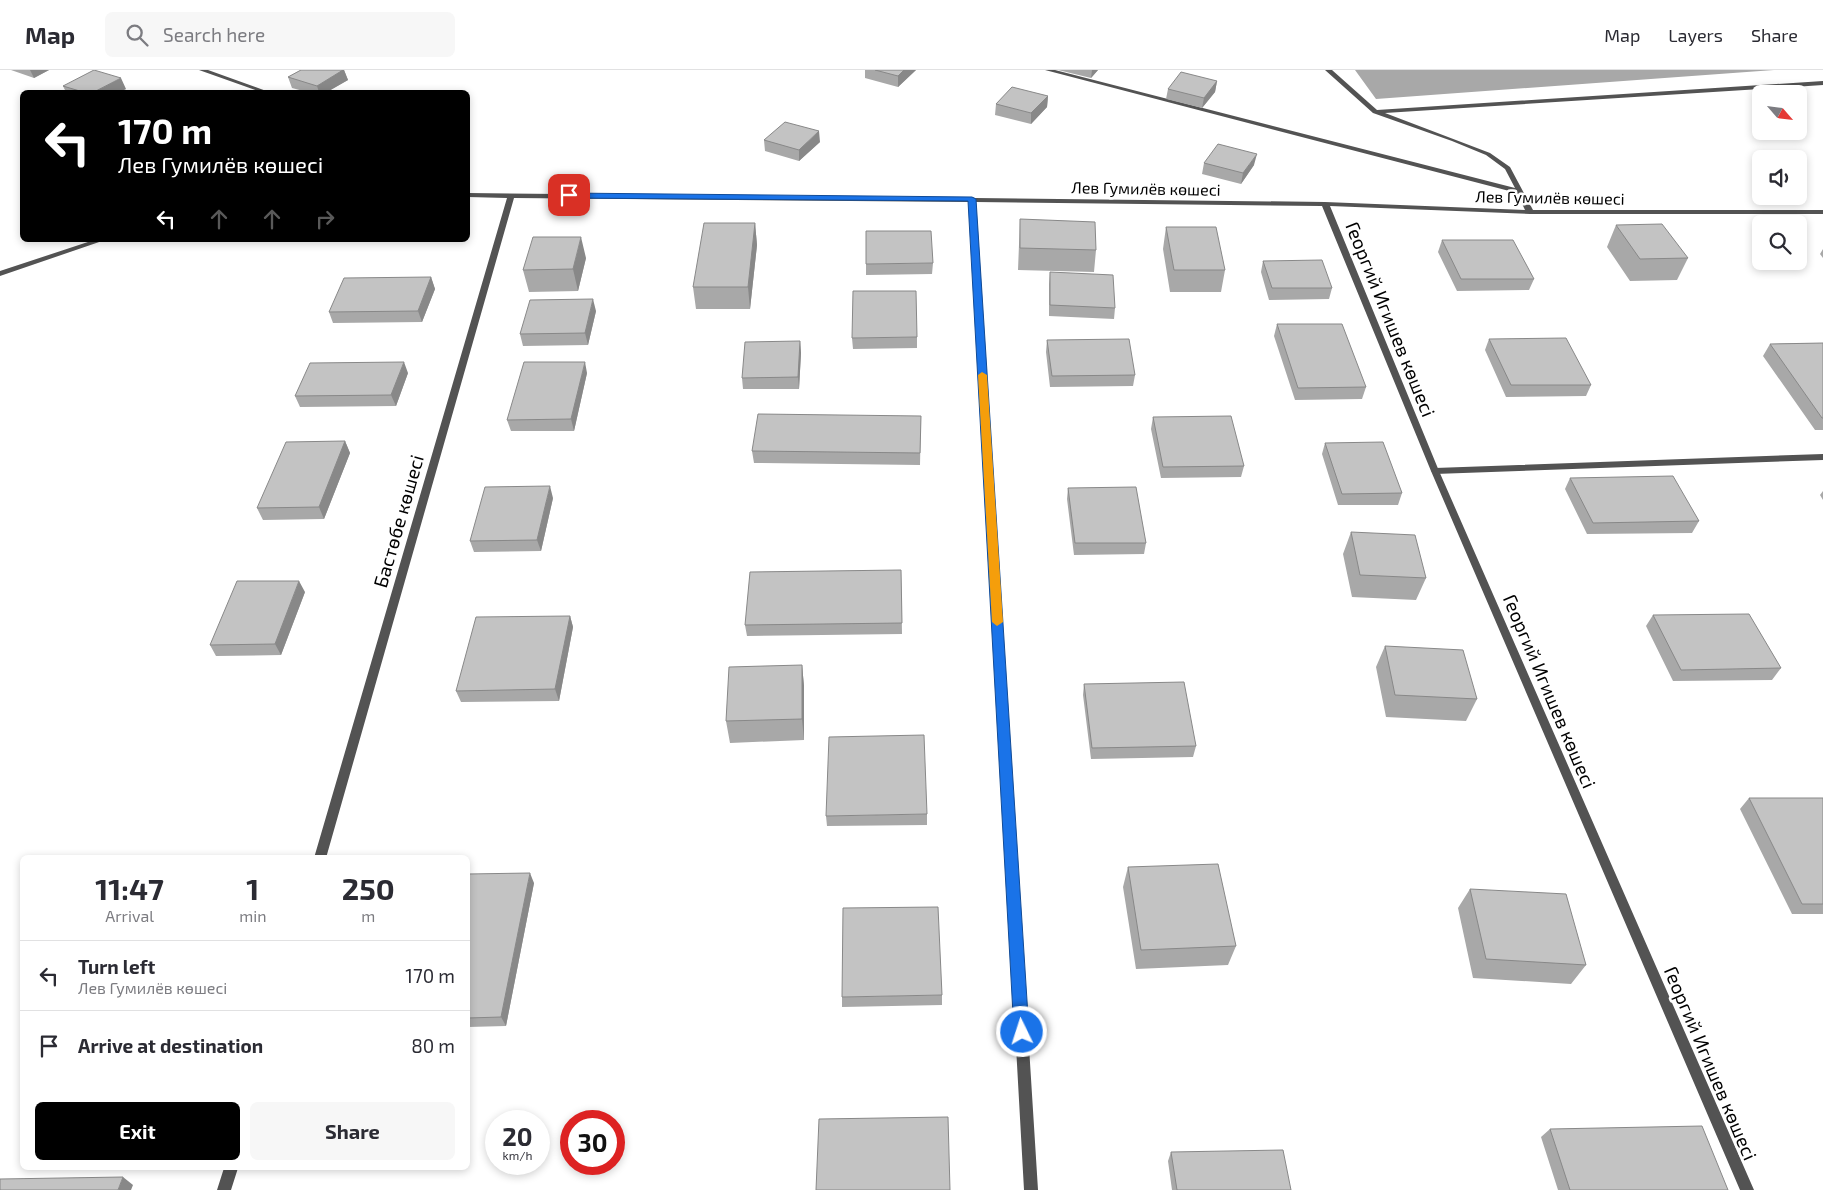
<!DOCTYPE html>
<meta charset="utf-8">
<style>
body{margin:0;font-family:"Exo 2",sans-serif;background:#f7f7f7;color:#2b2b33;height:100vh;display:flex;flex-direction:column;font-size:19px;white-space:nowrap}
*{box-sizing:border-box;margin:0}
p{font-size:16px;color:#7c7c81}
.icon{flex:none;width:28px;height:28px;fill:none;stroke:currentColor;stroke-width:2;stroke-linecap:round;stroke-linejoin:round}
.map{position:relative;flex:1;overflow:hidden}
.details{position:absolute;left:20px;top:785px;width:450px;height:315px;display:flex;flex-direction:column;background:#fff;border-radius:8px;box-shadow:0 2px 8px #0003}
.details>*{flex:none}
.hud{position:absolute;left:20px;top:20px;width:450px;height:152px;border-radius:8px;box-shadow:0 2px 8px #0003;background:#000;color:#fff;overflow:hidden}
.needle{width:32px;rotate:118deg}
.fabs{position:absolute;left:1752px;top:15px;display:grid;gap:10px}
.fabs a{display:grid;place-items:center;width:55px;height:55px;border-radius:8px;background:#fff;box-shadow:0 2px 8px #0003;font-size:25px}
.speed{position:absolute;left:485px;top:1040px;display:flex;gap:10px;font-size:25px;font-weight:700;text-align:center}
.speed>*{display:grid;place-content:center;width:65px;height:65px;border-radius:50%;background:#fff;box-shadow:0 2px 8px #0003;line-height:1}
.speed small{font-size:12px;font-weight:400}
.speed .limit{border:8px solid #d22;background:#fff;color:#111}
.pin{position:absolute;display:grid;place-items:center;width:42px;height:42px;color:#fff;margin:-21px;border-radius:10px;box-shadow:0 2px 8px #0006}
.me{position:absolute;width:55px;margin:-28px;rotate:356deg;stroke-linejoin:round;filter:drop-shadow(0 0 4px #0008)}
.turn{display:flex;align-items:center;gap:18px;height:105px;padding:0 15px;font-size:22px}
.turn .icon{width:65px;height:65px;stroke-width:2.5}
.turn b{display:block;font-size:35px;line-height:42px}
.lanes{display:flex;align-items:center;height:48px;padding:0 15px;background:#0003;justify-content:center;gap:25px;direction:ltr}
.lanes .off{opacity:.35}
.eta{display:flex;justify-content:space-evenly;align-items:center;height:85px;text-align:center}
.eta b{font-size:30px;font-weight:700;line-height:35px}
.primary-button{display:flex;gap:10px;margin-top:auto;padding:10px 15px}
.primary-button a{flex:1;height:58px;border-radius:8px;background:#000;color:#fff;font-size:20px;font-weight:700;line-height:58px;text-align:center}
.primary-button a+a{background:#f7f7f7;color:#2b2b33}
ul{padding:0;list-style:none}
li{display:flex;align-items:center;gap:15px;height:70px;padding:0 15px;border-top:1px solid #e1e1e2}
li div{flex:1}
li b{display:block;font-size:19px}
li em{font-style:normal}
header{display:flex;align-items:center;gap:30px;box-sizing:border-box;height:70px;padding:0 25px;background:#fff;border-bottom:1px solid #e1e1e2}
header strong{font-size:24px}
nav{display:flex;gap:28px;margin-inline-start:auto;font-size:18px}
.search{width:350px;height:45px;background:#f7f7f7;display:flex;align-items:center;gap:12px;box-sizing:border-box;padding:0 18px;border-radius:8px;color:#7c7c81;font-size:19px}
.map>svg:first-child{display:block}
</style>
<header>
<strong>Map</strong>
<div class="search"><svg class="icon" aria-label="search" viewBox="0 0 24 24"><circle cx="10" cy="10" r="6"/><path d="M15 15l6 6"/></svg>Search here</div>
<nav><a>Map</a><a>Layers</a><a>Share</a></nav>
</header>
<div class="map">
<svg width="1823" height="1120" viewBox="0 0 1823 1120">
<rect width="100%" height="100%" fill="#fff"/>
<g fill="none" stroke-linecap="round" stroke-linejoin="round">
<path fill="#535353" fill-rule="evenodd" d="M199,0H208L269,22H261Z
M1823,384V390L1435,404L1431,401L1435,398Z"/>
<path fill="#535353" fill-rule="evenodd" d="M1045,0H1055L1515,118L1505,99L1486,85L1452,71L1373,43L1325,0H1332L1377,40L1823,11V15L1385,43L1490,83L1510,97L1533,140H1823V144H1530L1330,136L1439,401L1754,1120H1740L1431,401L1322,136L976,132L1038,1120H1024L969,132L514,128L326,788H314L507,128L468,127V123L969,128L972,127L975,128L1325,132L1525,140L1517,123Z
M94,170H105L0,206V201Z
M224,1098H238L231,1120H217Z"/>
</g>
<path fill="#a8a8a8" d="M11,0H49L34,8Z
M301,0H344L348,10L327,22H307L292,18L288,7Z
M865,0H916L898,17L865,8Z
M1058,0H1098L1091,8Z
M1355,0H1774L1376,29Z
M1217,11L1215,22L1202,38L1166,29L1168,19Z
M63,16L126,19L119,22H66Z
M1048,26L1047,37L1031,54L995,45L996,34Z
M764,70L820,72L799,91L765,81Z
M1204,93L1254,95L1241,114L1202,104Z
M1020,149L1096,180L1094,202L1018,200Z
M755,153L757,175L750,239H696L693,217Z
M1616,155L1688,188L1677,210L1630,211L1607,177Z
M1166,157L1225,200L1221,222H1170L1163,179Z
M1442,170L1534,209L1529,220L1457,221L1438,182Z
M1823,179V188L1820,184Z
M586,188L578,221L529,222L523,200Z
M1263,191L1332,218L1329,229L1269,230L1261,202Z
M933,193L932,204L866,205V194Z
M1050,202L1115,238L1114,249L1049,246V214Z
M431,207L435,219L422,252L333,253L329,242Z
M596,241L588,275L523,276L520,264Z
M1277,254L1366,317L1362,329L1295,330L1274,266Z
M917,267V278L853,279L852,268Z
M1489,269L1591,315L1586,326L1506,327L1485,280Z
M1047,270L1135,305L1133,316L1050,317L1046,282Z
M800,271L801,283L799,319H743L742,308Z
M1823,273V360H1815L1763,286L1770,274Z
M408,303L396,336L300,337L295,326Z
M587,303L574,361H511L507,350Z
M921,346L920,395L754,393L752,381Z
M1153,347L1244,396L1241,407L1161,408L1151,359Z
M345,371L350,383L324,449L263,450L257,438Z
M1325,373L1402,423L1398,435H1338L1322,384Z
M1570,408L1699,451L1692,463L1587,464L1565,419Z
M1068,418L1146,473L1144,484L1074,485L1067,429Z
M1823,421V430L1820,425Z
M553,428L541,481L474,482L470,471Z
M1351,462L1426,508L1416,530L1352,527L1343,484Z
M901,500L902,564L747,566L745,555Z
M305,522L281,585L216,586L210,575Z
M1653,545L1781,598L1772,610L1673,611L1646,556Z
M570,546L573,557L559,631L461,632L456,621Z
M1385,576L1477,629L1466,651L1386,647L1376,597Z
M802,595L804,616V670L730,673L726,651Z
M1084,614L1196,676L1193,687L1091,689L1083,625Z
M1749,728H1823V844H1792L1740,739Z
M927,744V755L827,756L826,746Z
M1128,797L1236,876L1228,895L1136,899L1123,817Z
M468,804L534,813L506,956L468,957Z
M1470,819L1586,895L1571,914L1473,908L1458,838Z
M942,925V935L842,937V927Z
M1550,1059L1728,1120H1558L1541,1067Z
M1171,1082L1291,1120H1172L1168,1091Z"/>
<path fill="#888" d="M30,0H49L34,8Z
M343,0H344L348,10L327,22H319L317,16Z
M904,0H916L898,17V6Z
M1092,0H1098L1091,8Z
M121,8L126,19L119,22H94Z
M1217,11L1215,22L1202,38L1204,28Z
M1048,26L1047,37L1031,54V43Z
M819,61L820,72L799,91V80Z
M1257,84L1254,95L1241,114L1243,103Z
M755,153L757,175L750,239L748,217Z
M581,167L586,188L578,221L573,199Z
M431,207L435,219L422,252L418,241Z
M593,229L596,241L588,275L585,263Z
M800,271L801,283L799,319L798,307Z
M404,292L408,303L396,336L391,325Z
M585,292L587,303L574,361L571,349Z
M345,371L350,383L324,449L319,437Z
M550,416L553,428L541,481L537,470Z
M299,511L305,522L281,585L275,574Z
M570,546L573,557L559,631L555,619Z
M802,595L804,616V670L802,649Z
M530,803L534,813L506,956L501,947Z
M123,1107L133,1115L131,1120H118Z"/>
<path fill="#c3c3c3" stroke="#888" d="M94,0L121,8L94,22H83L63,16Z
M301,0H343L317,16L288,7Z
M875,0H904L898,6Z
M1181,2L1217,11L1204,28L1168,19Z
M1012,17L1048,26L1031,43L996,34Z
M785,52L819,61L799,80L764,70Z
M1218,74L1257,84L1243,103L1204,93Z
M1020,149L1095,152L1096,180L1020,178Z
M704,153H755L748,217H693Z
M1662,154L1688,188L1640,189L1616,155Z
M1166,157H1216L1225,200H1174Z
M866,161H931L933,193L866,194Z
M533,167H581L573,199L523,200Z
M1442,170H1513L1534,209H1461Z
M1322,190L1332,218H1272L1263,191Z
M1050,202L1113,205L1115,238L1050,235Z
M431,207L418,241L329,242L344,208Z
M853,221H916L917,267L852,268Z
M593,229L585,263L520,264L530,230Z
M1277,254H1342L1366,317L1298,318Z
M1566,268L1591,315H1511L1489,269Z
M1129,269L1135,305L1052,306L1047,270Z
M800,271L798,307L742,308L745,272Z
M1823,273V348H1822L1770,274Z
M404,292L391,325L295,326L310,293Z
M524,292H585L571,349L507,350Z
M758,344L921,346L920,383L752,381Z
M1231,346L1244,396L1163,397L1153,347Z
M345,371L319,437L257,438L286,372Z
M1383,372L1402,423L1342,424L1325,373Z
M1673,406L1699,451L1593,453L1570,408Z
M550,416L537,470L470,471L485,417Z
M1136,417L1146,473H1075L1068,418Z
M1351,462L1415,465L1426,508L1360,505Z
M901,500L902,553L745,555L750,502Z
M237,511H299L275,574L210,575Z
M1749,544L1781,598L1681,600L1653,545Z
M570,546L555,619L456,621L476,547Z
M1385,576L1463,580L1477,629L1395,625Z
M802,595V649L726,651L729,597Z
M1184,612L1196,676L1092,678L1084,614Z
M924,665L927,744L826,746L829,667Z
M1749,728H1823V834H1802Z
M1218,794L1236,876L1141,880L1128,797Z
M530,803L501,947L468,948V804Z
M1470,819L1566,824L1586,895L1486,889Z
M938,837L942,925L842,927L843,838Z
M948,1047L950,1120H816L819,1049Z
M1702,1056L1728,1120H1570L1550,1059Z
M1283,1080L1291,1120H1177L1171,1082Z
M123,1107L118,1120H0V1109Z"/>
<path fill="#1a73e8" stroke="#114b97" d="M566,123L972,127L976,129L1029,962L1027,966L1022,968L1017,966L1014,962L968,131L569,128L565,125Z"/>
<path fill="#f59e0b" d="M982,302L987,305L1003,552L997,556L992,552L978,305Z"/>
<g text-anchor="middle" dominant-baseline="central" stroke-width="5" stroke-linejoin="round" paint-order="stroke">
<g font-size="16" fill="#000" stroke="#fff">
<text transform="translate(1146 118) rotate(1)">Лев Гумилёв көшесі</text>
<text transform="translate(1550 127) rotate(1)">Лев Гумилёв көшесі</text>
</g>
<g font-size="19" fill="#000" stroke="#fff">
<text transform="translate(1391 249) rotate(68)">Георгий Игишев көшесі</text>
<text transform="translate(398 451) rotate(-74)">Бастөбе көшесі</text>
<text transform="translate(1550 621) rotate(67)">Георгий Игишев көшесі</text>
<text transform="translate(1711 993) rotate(67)">Георгий Игишев көшесі</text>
</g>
</g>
</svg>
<div class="fabs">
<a><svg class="needle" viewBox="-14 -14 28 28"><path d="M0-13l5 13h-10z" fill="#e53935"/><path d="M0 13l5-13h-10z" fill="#7c7c81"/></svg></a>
<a><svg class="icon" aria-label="sound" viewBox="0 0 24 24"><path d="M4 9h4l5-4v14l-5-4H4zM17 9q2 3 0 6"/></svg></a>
<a><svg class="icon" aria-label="search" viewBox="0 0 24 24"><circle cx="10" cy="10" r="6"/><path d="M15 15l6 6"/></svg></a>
</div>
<div class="speed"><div>20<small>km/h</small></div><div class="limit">30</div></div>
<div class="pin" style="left:569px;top:125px;background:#d93025"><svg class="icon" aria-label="arrive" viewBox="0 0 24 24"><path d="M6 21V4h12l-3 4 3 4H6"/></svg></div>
<svg class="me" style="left:1022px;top:962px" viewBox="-20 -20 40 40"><circle r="17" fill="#1a73e8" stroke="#fff" stroke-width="3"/><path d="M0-11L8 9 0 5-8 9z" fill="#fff"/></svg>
<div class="hud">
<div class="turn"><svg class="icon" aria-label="left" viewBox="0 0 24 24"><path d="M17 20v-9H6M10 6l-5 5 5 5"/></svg><div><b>170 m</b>Лев Гумилёв көшесі</div></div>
<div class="lanes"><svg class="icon" aria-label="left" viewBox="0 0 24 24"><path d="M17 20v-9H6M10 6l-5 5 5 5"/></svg><svg class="icon off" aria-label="ahead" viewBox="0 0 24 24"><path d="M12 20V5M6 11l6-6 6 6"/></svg><svg class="icon off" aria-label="ahead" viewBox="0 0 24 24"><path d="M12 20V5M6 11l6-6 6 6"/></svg><svg class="icon off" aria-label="right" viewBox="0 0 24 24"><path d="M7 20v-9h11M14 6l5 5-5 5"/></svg></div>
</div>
<section class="details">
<div class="eta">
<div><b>11:47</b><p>Arrival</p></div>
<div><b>1</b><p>min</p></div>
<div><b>250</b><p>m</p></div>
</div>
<ul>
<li><svg class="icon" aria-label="left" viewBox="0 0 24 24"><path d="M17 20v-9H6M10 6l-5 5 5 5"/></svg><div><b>Turn left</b><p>Лев Гумилёв көшесі</p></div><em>170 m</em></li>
<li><svg class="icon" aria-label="arrive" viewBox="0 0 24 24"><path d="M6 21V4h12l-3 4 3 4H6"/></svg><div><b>Arrive at destination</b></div><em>80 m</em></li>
</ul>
<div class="primary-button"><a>Exit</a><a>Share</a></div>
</section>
</div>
